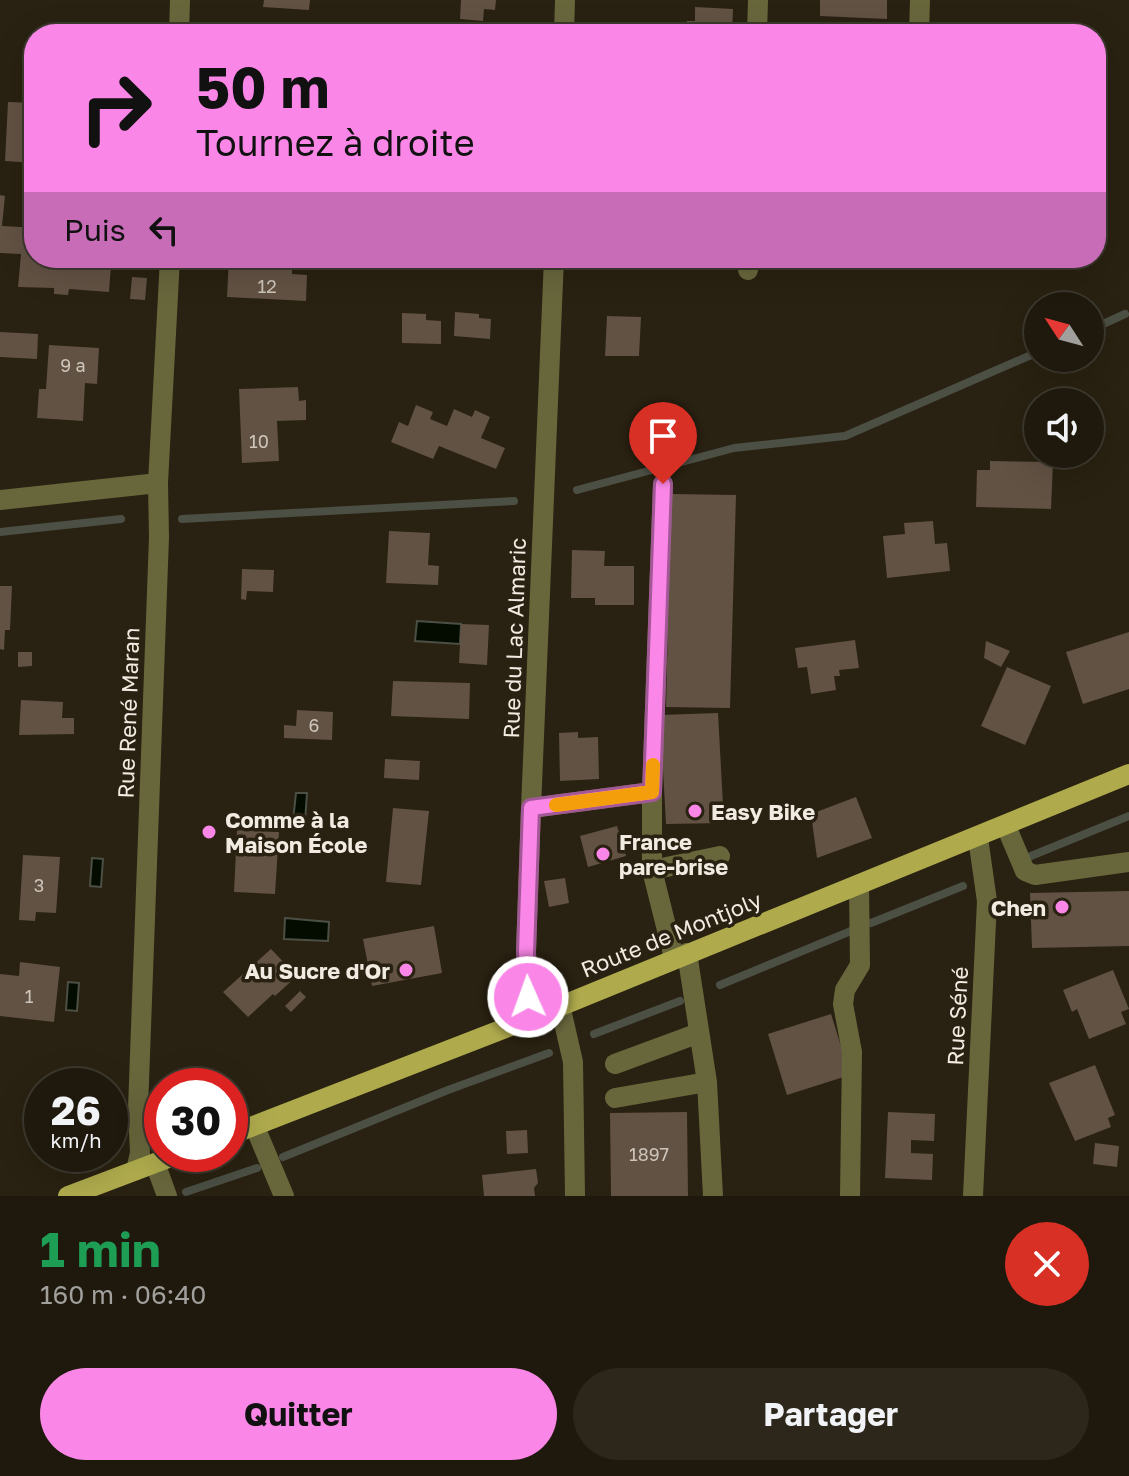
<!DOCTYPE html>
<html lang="fr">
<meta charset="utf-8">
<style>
body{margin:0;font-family:"Golos Text",sans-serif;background:#2c261b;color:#f1f3f6;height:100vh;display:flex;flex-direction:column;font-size:30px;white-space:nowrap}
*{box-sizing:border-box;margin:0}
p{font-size:26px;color:#a1a09d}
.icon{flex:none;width:44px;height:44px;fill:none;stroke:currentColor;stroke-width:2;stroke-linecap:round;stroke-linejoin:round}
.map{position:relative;height:1196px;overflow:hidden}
.side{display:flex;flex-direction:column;background:#1f190d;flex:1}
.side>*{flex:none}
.hud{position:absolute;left:24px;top:24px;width:1082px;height:244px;border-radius:32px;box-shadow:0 8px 32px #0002,0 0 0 2px #3c382e;background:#fa87e7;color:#111;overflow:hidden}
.needle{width:52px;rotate:306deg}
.tools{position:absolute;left:1024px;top:292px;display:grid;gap:16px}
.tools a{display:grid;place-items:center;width:80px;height:80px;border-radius:50%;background:#1f190d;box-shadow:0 8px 32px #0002,0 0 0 2px #3c382e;font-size:40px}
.speed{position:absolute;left:24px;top:1068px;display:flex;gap:16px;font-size:40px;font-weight:700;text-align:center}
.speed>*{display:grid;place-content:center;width:104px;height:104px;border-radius:50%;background:#1f190d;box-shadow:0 8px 32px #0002,0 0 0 2px #3c382e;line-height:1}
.speed small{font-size:20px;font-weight:400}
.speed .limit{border:12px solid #d22;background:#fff;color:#111}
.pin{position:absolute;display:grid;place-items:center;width:68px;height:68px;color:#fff;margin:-82px -34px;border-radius:50% 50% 50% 0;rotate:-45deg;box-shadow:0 0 8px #0007}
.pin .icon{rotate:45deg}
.me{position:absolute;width:88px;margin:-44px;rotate:358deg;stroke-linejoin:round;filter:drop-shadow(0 0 6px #0008)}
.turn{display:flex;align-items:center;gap:28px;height:168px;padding:0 40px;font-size:36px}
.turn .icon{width:104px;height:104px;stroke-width:2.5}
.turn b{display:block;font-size:56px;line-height:68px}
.then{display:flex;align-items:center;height:76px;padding:0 40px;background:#0003;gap:16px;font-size:30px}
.round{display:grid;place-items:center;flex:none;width:84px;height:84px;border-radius:42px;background:#2c261b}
.overview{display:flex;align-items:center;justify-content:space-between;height:136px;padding:0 40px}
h1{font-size:48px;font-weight:700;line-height:60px;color:#1e9e55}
.cta{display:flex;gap:16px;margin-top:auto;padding:16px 40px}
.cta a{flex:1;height:92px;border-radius:48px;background:#fa87e7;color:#111;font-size:32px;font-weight:700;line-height:92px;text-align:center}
.cta a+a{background:#2c261b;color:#f1f3f6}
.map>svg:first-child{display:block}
</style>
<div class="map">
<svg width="1129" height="1196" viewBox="0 0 1129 1196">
<rect width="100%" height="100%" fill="#292111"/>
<path fill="#040c00" stroke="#4b4f44" stroke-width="2" d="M417,621L461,624L460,644L415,641Z
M296,793H307L305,822L293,821Z
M92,858L103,859L101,887L90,886Z
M285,918L329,922L328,941L284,939Z
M68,982L79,983L77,1011L66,1010Z"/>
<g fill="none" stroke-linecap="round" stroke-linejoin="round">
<path stroke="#4b4f44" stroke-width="8" d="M1090,330L1125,314
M577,490L734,448L845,436L1038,352
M182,519L514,501
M0,532L121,519
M1026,858L1129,816
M871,923L963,886
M720,985L851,931
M594,1034L680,1001
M283,1157L448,1090L549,1053
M186,1192L257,1168"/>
</g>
<path fill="#625244" d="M264,0H310L309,10L263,7Z
M461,0H496L495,10L484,9L483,21L460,19Z
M820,0H887V19L820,16Z
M695,7L733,9L732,34H686L687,21H695Z
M8,102L34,103V163L5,161Z
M0,195L5,196L2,226L22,227L24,197L34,198V258H95V264L111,265L109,292L69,289L68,295L54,294V288L18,287L21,254L0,253Z
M229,258H292V274L307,275L306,301L227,297Z
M132,277L147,278L145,300L130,299Z
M455,312L479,314V318L491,319L490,339L454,336Z
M402,313L426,314V320L441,321V344L402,343Z
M607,316L641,317L639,356H605Z
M0,332L38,334L37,359L0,357Z
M49,345L99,348L97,384L85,383L83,421L37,418L39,389H46Z
M298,387L299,401L306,400V420L277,421L279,461L242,463L239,389Z
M416,405L433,412L430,419L447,426L454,409L472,417L475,410L490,417L481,438L505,448L496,469L439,446L433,459L391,442L399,422L408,426Z
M990,461L1053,462L1051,509L976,507L977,470H990Z
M671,494L736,495L730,708L666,707Z
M933,521L935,544L947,543L950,571L887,578L883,536L905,534L904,523Z
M389,531L430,533L428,565L439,566L438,585L386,583Z
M572,550L605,551L604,566H634V605H595V598H571Z
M242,569L274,570L273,592L247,591L246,600L241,599Z
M0,586H12L10,630H5L4,650L0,649Z
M461,624L489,625L487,665L459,663Z
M1129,632V689L1083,704L1066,652Z
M855,640L859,668L839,670L840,676H834L836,690L811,694L807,667L798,668L795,648Z
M986,641L1010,651L1001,667L984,658Z
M18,652H32V666L18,667Z
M1007,667L1051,686L1025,745L981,726Z
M393,681L470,683L469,719L391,716Z
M21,700L63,702L62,718H74V734L19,735Z
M297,710L333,712L332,740L284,738V725L296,726Z
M718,713L724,823L666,824L660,715Z
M578,732V738L598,737L599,779L560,781L559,733Z
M385,759L420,761L419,780L384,778Z
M856,797L872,838L817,858L811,814Z
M393,808L429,811L421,885L386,882Z
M617,826L626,856L588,867L580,836Z
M237,830L279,832L275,894L234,892Z
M23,855L60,857L56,913L36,912L35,921L19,920Z
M565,878L569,903L549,907L544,881Z
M1129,891V946L1032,948L1030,893Z
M434,926L442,973L372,986L363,939Z
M271,949L297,976L275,996L273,994L248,1017L223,992Z
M20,962L60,967L54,1022L0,1016V974L19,976Z
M1113,970L1129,1009L1121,1012L1126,1024L1089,1039L1077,1009L1072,1012L1063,990Z
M300,991L306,997L291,1012L285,1006Z
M831,1014L850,1075L787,1095L768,1034Z
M1095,1065L1115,1115L1108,1118L1111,1127L1075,1141L1049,1083Z
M687,1112L688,1196H611L610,1113Z
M888,1112L935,1114L934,1141L911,1140V1153L933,1154L932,1180L885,1178Z
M527,1130L528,1153L507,1154L506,1131Z
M1095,1143L1119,1146L1117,1167L1093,1164Z
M536,1169L538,1183L534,1188L535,1196H484L482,1175Z"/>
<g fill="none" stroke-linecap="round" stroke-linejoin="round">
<path stroke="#68673c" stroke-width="20" d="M179,34L180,0
M564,34L565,0
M757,34L758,0
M919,34L920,0
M748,270L749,258
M0,500L158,483
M531,808L652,792
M1006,826L1025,871L1035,875L1129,862
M652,870V792L663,484
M687,953L707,1082L713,1196
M674,958L652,870L720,856
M560,1005L573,1062L575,1196
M529,1019L526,952L531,808L554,258
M615,1064L699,1033
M615,1098L707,1082
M255,1127L284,1196
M155,1163L167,1196
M136,1170L140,1153L138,1109L159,537L158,483L170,258
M850,1196L852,1052L843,1004L845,990L860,965L859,885
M973,1196L987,901L978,838"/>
<path stroke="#afab4d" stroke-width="20" d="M230,1135L529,1019L1129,774
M68,1196L179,1154"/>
</g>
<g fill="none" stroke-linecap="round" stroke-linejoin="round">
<defs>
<path id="route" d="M528,997L526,952L531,808L652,792L663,484"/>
</defs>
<use href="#route" stroke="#a25896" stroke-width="20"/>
<use href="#route" stroke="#fa87e7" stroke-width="14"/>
<path stroke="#f59e0b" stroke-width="14" d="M556,805L652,792L653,765"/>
</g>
<g fill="#fa87e7" stroke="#292111" stroke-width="3">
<circle cx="695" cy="811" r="8"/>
<circle cx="209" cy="832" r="8"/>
<circle cx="603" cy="854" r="8"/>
<circle cx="1062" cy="907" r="8"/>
<circle cx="406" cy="970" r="8"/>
</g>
<g text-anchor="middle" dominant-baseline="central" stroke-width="7" stroke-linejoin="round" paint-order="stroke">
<g font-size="18" fill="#cdc5ba">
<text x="267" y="286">12</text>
<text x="73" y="365">9 a</text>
<text x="259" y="441">10</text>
<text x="314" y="725">6</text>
<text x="39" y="885">3</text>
<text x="29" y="996">1</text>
<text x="649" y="1154">1897</text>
</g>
<g font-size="22" fill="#f1ebe1" stroke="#292111">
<text transform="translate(514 638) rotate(-88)">Rue du Lac Almaric</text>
<text transform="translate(128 713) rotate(-88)">Rue René Maran</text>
<text transform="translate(671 934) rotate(-22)">Route de Montjoly</text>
<text transform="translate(957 1016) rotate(-87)">Rue Séné</text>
</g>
<g font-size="22" font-weight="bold" fill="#f1ebe1" stroke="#292111" text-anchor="start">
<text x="711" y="811">Easy Bike</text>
<text x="225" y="819">Comme à la<tspan x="225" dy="25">Maison École</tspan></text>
<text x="619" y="841">France<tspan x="619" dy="25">pare-brise</tspan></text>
<text x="1046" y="907" text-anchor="end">Chen</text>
<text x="390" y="970" text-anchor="end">Au Sucre d'Or</text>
</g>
</g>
</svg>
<div class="tools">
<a><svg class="needle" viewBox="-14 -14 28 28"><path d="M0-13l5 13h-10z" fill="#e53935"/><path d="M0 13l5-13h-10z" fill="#a1a09d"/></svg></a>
<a><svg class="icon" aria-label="sound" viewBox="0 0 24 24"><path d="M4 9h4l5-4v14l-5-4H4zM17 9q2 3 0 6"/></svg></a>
</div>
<div class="speed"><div>26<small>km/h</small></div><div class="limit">30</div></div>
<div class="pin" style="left:663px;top:484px;background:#d93025"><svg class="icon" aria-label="arrive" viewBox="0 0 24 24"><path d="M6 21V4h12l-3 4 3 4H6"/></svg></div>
<svg class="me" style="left:528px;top:997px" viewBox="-20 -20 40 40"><circle r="17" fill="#fa87e7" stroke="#fff" stroke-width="3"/><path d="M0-11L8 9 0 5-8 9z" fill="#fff"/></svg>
<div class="hud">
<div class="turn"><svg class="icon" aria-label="right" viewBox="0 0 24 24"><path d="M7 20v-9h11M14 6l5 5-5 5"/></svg><div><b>50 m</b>Tournez à droite</div></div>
<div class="then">Puis<svg class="icon" aria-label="left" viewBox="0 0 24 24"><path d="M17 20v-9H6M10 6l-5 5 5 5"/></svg></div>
</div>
</div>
<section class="side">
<div class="overview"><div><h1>1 min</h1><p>160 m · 06:40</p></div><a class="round" style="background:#d93025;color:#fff"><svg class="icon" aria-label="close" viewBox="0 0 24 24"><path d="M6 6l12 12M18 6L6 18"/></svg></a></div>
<div class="cta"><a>Quitter</a><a>Partager</a></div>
</section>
